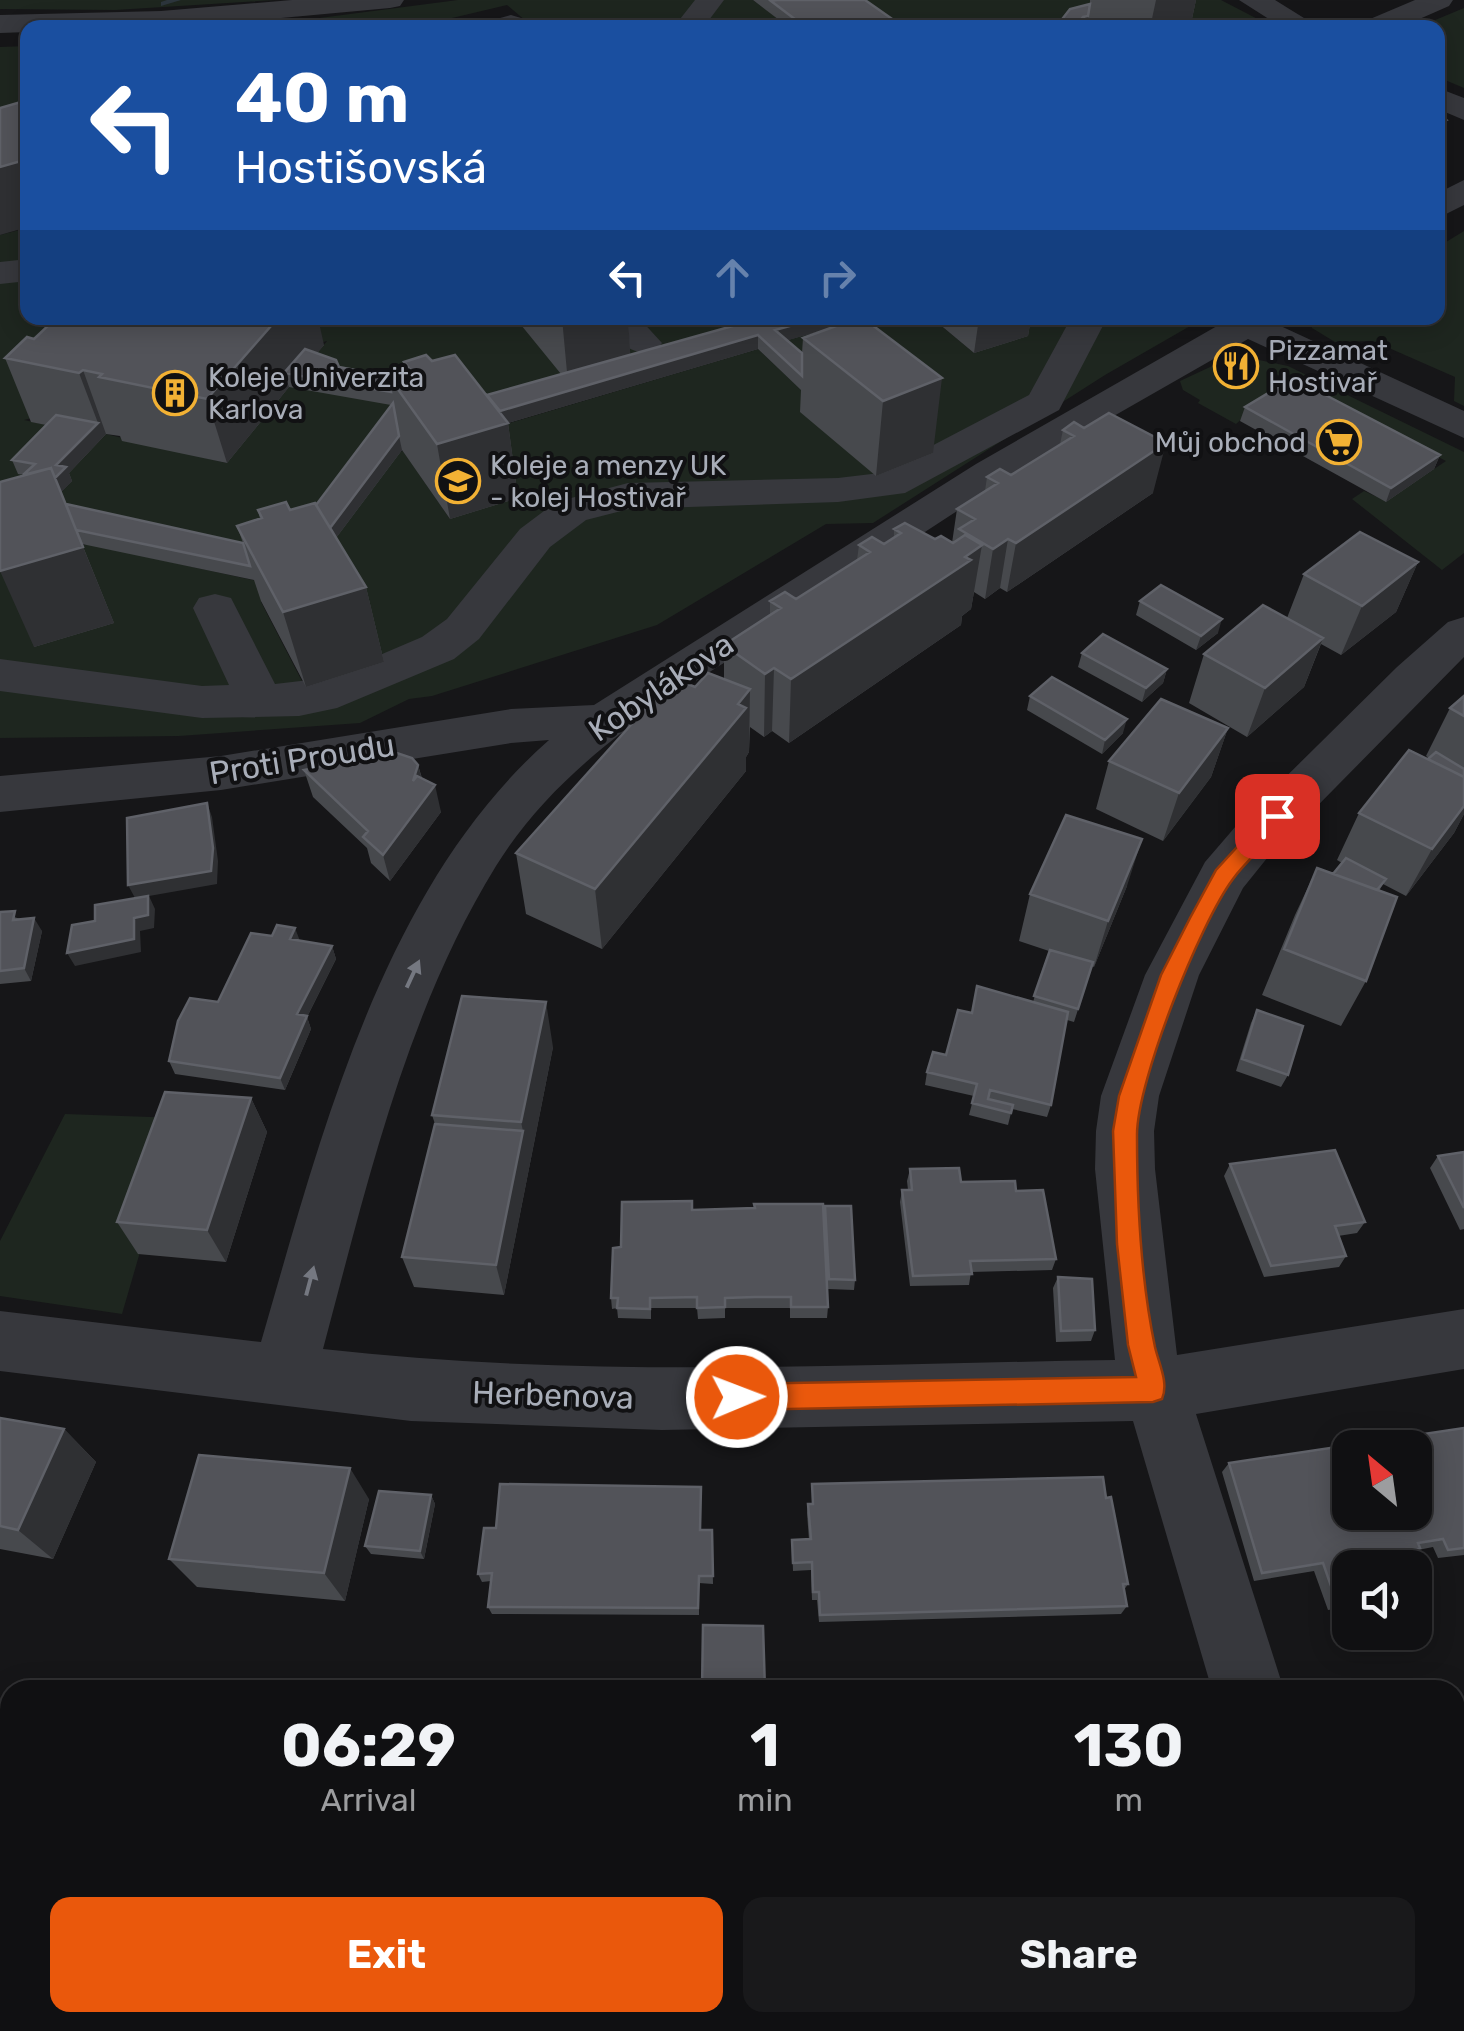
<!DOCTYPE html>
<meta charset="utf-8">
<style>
body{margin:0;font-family:Rubik,sans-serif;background:#19191b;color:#f1f3f6;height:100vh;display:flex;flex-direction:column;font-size:38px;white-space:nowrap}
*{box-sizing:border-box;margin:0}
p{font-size:32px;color:#9c9d9f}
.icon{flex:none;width:55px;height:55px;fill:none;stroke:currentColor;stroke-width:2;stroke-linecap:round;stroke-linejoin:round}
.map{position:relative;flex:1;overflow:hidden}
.sheet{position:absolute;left:0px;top:1680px;width:1465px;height:352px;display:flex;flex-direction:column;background:#101012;border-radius:30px 30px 0 0;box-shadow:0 5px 25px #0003,0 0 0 2px #303032}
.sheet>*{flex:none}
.banner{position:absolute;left:20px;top:20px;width:1425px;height:305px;border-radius:20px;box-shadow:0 5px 25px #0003,0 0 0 2px #303032;background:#1a4fa0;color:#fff;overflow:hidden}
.needle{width:65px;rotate:331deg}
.tools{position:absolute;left:1332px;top:1430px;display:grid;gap:20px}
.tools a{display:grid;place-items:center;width:100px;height:100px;border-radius:20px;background:#101012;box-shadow:0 5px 25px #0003,0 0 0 2px #303032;font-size:50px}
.pin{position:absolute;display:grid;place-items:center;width:85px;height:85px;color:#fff;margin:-42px;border-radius:20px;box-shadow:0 5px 15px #0006}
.me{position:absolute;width:110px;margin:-55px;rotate:89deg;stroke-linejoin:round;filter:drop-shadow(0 0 8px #0008)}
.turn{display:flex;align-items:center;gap:35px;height:210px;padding:0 50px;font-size:45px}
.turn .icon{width:130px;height:130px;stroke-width:2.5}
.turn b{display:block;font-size:70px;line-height:85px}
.lanes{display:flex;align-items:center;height:95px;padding:0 50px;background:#0003;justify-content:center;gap:50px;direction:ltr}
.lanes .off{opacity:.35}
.eta{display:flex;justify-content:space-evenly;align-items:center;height:170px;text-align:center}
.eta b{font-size:60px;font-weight:700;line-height:70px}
.primary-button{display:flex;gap:20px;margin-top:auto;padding:20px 50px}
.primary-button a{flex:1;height:115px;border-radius:20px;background:#ea580c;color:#fff;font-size:40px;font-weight:700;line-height:115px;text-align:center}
.primary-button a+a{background:#19191b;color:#f1f3f6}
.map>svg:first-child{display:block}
</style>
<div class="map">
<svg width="1464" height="2031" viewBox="0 0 1464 2031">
<rect width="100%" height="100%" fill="#161618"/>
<path fill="#1e261f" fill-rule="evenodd" d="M0,0H275L115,10L0,9Z
M458,0H753L789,27H533L507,5L414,27L243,28Z
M846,0H1221L1273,27H885Z
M1464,8V88L1438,77V28H1416Z
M28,46L27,123L0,129V47Z
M27,228L28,318H809L489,409L403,408L288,561L42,512L71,482L19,473L40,478L0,520V235ZM327,341L226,463L106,434L102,437L24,420Z
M1464,231V406L1454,401L1455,377L1373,341L1335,342L1312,328L1309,318H1438V247Z
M864,318H932L974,353L1006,318H1204L1105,375L873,523L826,524L657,625L432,696L409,699L360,723L179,736L0,738V566L88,544L280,586L261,602L305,687L306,578L399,452L403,451L450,519L493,428L758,349L811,399L876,476L775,344Z
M1250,358L1288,366L1464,452V553L1442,570L1352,499L1364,491L1386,501L1446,461L1276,374L1269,378L1281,384L1236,424L1198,403L1200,400L1183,390L1180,381L1223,361Z
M65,1114L179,1118L122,1314L0,1296V1241Z"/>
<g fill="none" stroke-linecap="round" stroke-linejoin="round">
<path fill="#2c353c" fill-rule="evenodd" d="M167,0H181L161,6V2Z"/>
<path fill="#37383d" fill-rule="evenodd" d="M292,0H404L400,6L390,8L174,28H28V32L0,33V15L161,11Z
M695,0H724L703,28H673Z
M1239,0H1275L1320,28H1283Z
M1415,0H1453L1449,6L1399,28H1359L1363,22Z
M511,15L521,18L525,24L523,28H482L486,22Z
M1438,88L1464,98V120L1438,109Z
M1464,180V205L1438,218V193Z
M28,259V281L0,284V262Z
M601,318H639L662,343L656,351C630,358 615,339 601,318Z
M1071,318H1107L1059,410L905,493L838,502L629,509L586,520L550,547L479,639L454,659L337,708L299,716L202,718L0,691V659L202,686L229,685L193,608L199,598L215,594L231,598L275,684L326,678L422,637L447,619L520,529L556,502L628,483L838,478L880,473L1029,395Z
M1231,318H1275L1272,322L1464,411V438L1248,339C1176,381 1103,421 1032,464C954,511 879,563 803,613C692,685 568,750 496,866C406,1012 367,1185 323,1349C585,1379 851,1364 1115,1360L1095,1169L1096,1131L1101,1096L1145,975L1205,862L1236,826L1397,667L1448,622L1464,617V657L1272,852L1243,888L1199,975L1159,1096L1154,1131L1155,1169L1177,1355L1464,1309V1369L1196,1414L1284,1690H1212L1133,1421L662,1430L411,1421L0,1371V1311L261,1342C321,1136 382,887 549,740L511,743L221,790L0,812V776L221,756L511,709L594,705L976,464Z
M0,1890H10V1970L0,1968Z
M1464,1890V1970L1455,1971V1891Z
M874,2022H956L958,2031H876Z
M1317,2022H1399L1402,2031H1320Z"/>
</g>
<path fill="#47494d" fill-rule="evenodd" d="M753,0H865L783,23Z
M1090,0H1196L1190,28H1056L1090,4Z
M517,318H628L630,355L864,318L933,453L876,476L800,412L801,390L758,349L508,423L518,498L450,519L402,450L336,538L366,587L384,662L306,687L261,601L254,580L82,544L114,623L34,647L24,475L18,474L12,460L46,425L31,422L5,358L34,339L324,345L317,353L339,367L388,376L405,369L404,362L432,361L487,395L561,374L517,320ZM831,328L803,338L802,353L788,340ZM289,387L391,405L316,505L290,510H258L260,519L237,526L243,543L66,504L61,492L72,481L69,473L106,434L120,436L122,441L227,463Z
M932,318H1031L1028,336L974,353Z
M1245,407L1440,455L1434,469L1386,502L1240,421Z
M1074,422L1153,493L1007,592L1000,588L985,599L974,592L971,609L962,616L961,625L789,743L772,731L764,737L750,727L749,752L746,757V771L602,949L526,914L516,853L724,679V645L770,616V601L796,599L857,560L859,545L884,544L894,538V529L952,543L957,509L985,491L987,477L1011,475L1060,444L1063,430Z
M1418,562L1396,612L1341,655L1321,644L1304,687L1247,737L1189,703L1204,654L1287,618L1304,574Z
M1140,601L1218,633L1196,650L1136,615Z
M1082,653L1167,669L1163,683L1142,702L1078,667Z
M1030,696L1123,733L1102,754L1027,710Z
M1464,696V814L1454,833L1406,896L1383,884L1379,891L1366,981L1341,1026L1262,995L1295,915L1317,868L1333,874L1342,863L1337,860L1359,813L1429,758L1426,756L1450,708Z
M1228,728L1211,777L1163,841L1096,809L1109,761Z
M372,757L418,765L422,778L441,812L390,881L371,863L367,848L313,797L304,770Z
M1127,886L1094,967L1092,966L1074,1022L1067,1020L1051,1105L1047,1117L1012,1109L1008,1125L969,1115L974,1096L925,1085L927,1072L946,1055L971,1013L1033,1002L1049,951L1019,941L1030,894Z
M0,912L20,919L42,931L31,981L0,984Z
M300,941L332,946L336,959L307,1017L311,1029L285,1090L175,1074L169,1061Z
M1257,1010L1288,1075L1281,1087L1236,1071L1251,1023Z
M553,1047L504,1295L414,1287L402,1257L435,1124L432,1115Z
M251,1098L267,1132L226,1262L138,1254L117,1222Z
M1464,1152V1229L1460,1230L1430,1168L1438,1156Z
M1230,1164L1365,1222L1357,1233L1338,1236L1346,1256L1339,1267L1264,1277L1224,1176Z
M910,1169L961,1182L1016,1191L1056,1259L1052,1270L971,1272L969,1285L910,1286L900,1202L902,1190H908L907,1181Z
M825,1206L855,1280L854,1290L828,1289L824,1217Z
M693,1210L828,1307L827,1318H790V1308H725V1318L698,1319L697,1308H651V1319L618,1318L617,1308L612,1309L611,1298Z
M1058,1277L1095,1330L1091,1341L1056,1342L1053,1288Z
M0,1418L64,1429L96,1462L53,1559L0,1549Z
M1464,1428V1555L1438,1558L1433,1547L1418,1550L1410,1556L1350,1568V1607L1328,1610L1314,1571L1254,1581L1222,1472L1229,1463Z
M812,1484L1106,1498L1128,1584L1124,1590L1127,1606L1121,1614L819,1622L817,1600H812L811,1570L793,1571L792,1540H809L807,1513L808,1504H812Z
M431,1495L435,1504L424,1559L371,1554L365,1546Z
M369,1499L345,1601L197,1587L169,1559Z
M700,1530H712L713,1584L699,1583V1615L492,1614L488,1607L491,1581L482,1582L478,1574Z"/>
<path fill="#2f3033" d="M1156,0H1196L1190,28H1150Z
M1088,16L1086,28H1076L1083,17Z
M1446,120L1442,133L1438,135V123Z
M28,159V227L0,235V167Z
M278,318H318L324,345L299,376L284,373L289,387L227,463L207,399Z
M562,318H628L631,365L568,383Z
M819,318H864L775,344V330Z
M979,318H1031L1028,336L974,353Z
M758,335V349L508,423L518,498L450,519L437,444L491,414Z
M83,370L106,434L69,473L72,481L42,512L56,465L98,423L79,373Z
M942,378L933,453L876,476L883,401Z
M399,436L402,450L306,578L282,585Z
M1166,443L1153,493L1007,592L1016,543Z
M1440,455L1434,469L1386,502L1391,488Z
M1008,539L1000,588L985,599L993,549Z
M982,545L971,609L962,616L961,625L789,743L791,679Z
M83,547L114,623L34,647L0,571Z
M1418,562L1396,612L1341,655L1362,606Z
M366,587L384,662L306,687L283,612Z
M1222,619L1218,633L1196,650L1201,636Z
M1323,638L1304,687L1247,737L1265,688Z
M774,668L772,731L764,737L765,674Z
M1167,669L1163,683L1142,702L1146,688Z
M750,689L749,752L746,757V771L602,949L595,889Z
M1127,719L1123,733L1102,754L1105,740Z
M1228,728L1211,777L1163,841L1179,793Z
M418,765L425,791L435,785L441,812L390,881L383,855Z
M207,803L212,817L218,861L217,884L149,896L155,909L154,928L140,931L141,952L75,966L67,953L135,898L128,885Z
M1464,806V814L1454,833L1406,896L1432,849Z
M1142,839L1127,886L1094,967L1108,921Z
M34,918L42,931L31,981L24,968Z
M295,928L300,941L290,939Z
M332,946L336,959L307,1017L311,1029L285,1090L280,1078L297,1014Z
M546,1002L553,1047L504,1295L496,1265L523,1131L521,1122Z
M251,1098L267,1132L226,1262L207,1230Z
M64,1429L96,1462L53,1559L18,1530Z
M350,1468L369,1499L345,1601L324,1573Z
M431,1495L435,1504L424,1559L420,1551Z"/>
<path fill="#525359" stroke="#5f6168" stroke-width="2.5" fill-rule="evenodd" d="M777,0H865L905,28H763L796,20L771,1Z
M1090,4L1088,16L1083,17L1077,25L1056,27L1070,9Z
M1093,24L1100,28L1056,27Z
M28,100V159L0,167V108Z
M1438,115L1446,120L1438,123Z
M64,318H278L207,399L99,377L102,374L83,370L79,373L5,358L27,337L34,339L54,320L60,321Z
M761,318H819L775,330L802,353V376L758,335L500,411L487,395Z
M858,318H863L942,378L883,401L803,338Z
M305,349L336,360L339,367L388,376L391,392L284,373Z
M426,355L432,361L455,355L508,423L437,444L387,374L409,368L404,362Z
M1293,378L1440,455L1391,488L1245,407Z
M393,403L399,436L330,528L316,505Z
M1109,413L1166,443L1016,543L1008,539L993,549L959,529L975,519L957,509L998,483L987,477L1000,469L1011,475L1074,436L1063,430L1074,422L1084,428Z
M56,415L98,423L56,465L66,467L55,478L51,468L23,475L35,464L12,460Z
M51,468L83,547L0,571V482Z
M286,502L290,510L315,503L366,587L283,612L237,526L262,518L258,510Z
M66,504L243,543L250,566L76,530Z
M905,523L935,539L941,536L953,543L965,535L982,545L965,557L971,560L791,679L774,668L765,674L724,645L781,608L770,601L785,592L796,599L870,552L859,545L872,537L884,544L901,533L894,529Z
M1360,532L1418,562L1362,606L1304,574Z
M1161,585L1222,619L1201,636L1140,601Z
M1263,605L1323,638L1265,688L1204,654Z
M1103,634L1167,669L1146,688L1082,653Z
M708,673L750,689L738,704L746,708L595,889L516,853L673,678L695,687Z
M1052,677L1127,719L1105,740L1030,696Z
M1464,696V716L1450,708Z
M1161,699L1228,728L1179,793L1109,761Z
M369,746L372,757L394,752L412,758L418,765L413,781L417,776L435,785L383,855L363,837L368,831L304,770L355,760L352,750Z
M1409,750L1464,777V806L1432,849L1359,813Z
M1436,752L1464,769V777L1428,759Z
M207,803L213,848L211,871L128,885L127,818Z
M1066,815L1142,839L1108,921L1030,894Z
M1346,858L1386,879L1377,890L1333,874Z
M1317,868L1397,897L1366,981L1284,949Z
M148,896V915L134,918V939L67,953L72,925L95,921V905Z
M15,911L13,920L34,918L24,968L0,971V912Z
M277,925L295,928L290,939L332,946L297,1014L307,1016L280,1078L169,1061L178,1021L190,998L218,1002L251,933L272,936Z
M1050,950L1093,962L1078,1009L1034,996Z
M977,986L1068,1012L1051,1105L990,1090L988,1099L1013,1105L1011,1113L972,1103L977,1084L927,1072L933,1052L946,1055L958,1010L972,1013Z
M462,996L546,1002L521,1122L432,1115Z
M1257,1010L1303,1026L1288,1075L1242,1059Z
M165,1092L251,1098L207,1230L117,1222Z
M435,1124L523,1131L496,1265L402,1257Z
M1335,1150L1365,1222L1335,1226L1346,1256L1271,1266L1230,1164Z
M1464,1152V1208L1438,1156Z
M959,1168L961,1182L1015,1181L1016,1191L1043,1190L1056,1259L970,1261L972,1274L913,1276L902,1190H912L910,1169Z
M692,1201V1210L755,1208L754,1204H823L828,1307H791V1297H755L725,1298V1307L697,1308V1297L650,1298V1309L617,1308L618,1298H611L613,1248L621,1247L622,1202Z
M825,1206H851L855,1280L829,1279Z
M1058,1277L1092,1279L1095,1330L1061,1331Z
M0,1418L64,1429L18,1530L0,1526Z
M1464,1428V1548L1448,1550L1443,1539L1418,1543L1420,1548L1391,1553L1397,1568H1350V1601L1337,1603L1323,1563L1262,1573L1229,1463ZM1350,1448H1415V1512H1350Z
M199,1455L350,1468L324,1573L169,1559Z
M1103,1477L1106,1498L1111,1497L1128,1584H1123L1127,1606L820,1615L819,1592H813L812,1562L793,1563L792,1540L811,1539L808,1504H813L812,1484Z
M500,1484L701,1487L700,1530H712L713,1576H699L698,1608L488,1607L492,1573L478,1574L484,1528H496Z
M379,1491L431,1495L420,1551L365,1546Z
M703,1625L763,1626L765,1690H702Z"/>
<defs><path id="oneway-solid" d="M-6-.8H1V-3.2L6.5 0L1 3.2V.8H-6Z" transform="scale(2.5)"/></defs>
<g fill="#757881">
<use href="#oneway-solid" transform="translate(413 974) rotate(-65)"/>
<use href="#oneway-solid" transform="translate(310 1281) rotate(-75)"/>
</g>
<path fill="#ea580c" stroke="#983908" stroke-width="2.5" d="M1277,808L1287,816C1273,840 1249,857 1233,879C1200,923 1137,1081 1137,1135C1137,1204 1141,1280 1155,1347C1159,1364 1169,1383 1162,1399L1153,1402L737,1410L728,1406L724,1397L728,1388L737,1384L1136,1377L1128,1345L1117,1244L1113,1131L1119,1096L1161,975L1190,918L1216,870L1270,811Z"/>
<defs>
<symbol id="restaurant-ring" viewBox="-11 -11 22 22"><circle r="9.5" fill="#111113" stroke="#f2b134" stroke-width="1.5"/><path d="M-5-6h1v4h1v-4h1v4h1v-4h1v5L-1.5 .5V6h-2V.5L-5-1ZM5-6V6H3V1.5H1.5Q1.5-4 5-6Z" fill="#f2b134"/></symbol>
<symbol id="building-ring" viewBox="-11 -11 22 22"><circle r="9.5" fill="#111113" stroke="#f2b134" stroke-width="1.5"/><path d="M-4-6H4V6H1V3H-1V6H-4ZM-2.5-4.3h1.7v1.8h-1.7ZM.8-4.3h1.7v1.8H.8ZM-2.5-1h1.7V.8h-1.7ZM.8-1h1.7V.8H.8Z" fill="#f2b134"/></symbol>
<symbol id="supermarket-ring" viewBox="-11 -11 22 22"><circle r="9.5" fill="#111113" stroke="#f2b134" stroke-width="1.5"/><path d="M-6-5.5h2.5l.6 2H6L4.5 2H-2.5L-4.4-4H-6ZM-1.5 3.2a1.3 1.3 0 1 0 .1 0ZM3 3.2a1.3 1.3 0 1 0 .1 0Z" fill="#f2b134"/></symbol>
<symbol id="university-ring" viewBox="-11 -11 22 22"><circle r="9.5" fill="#111113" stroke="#f2b134" stroke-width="1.5"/><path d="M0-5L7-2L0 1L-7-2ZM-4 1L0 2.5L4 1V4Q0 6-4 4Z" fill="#f2b134"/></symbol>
</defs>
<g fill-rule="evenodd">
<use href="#restaurant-ring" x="1211" y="341" width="50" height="50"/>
<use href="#building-ring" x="150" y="368" width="50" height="50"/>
<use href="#supermarket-ring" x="1314" y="417" width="50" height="50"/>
<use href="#university-ring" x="433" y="456" width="50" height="50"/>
</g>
<g text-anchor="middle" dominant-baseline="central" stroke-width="8" stroke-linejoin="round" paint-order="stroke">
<g font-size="28" fill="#a8adb8" stroke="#111113" text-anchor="start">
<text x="1268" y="350">Pizzamat<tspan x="1268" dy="32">Hostivař</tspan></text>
<text x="208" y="377">Koleje Univerzita<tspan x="208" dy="32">Karlova</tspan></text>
<text x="1306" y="442" text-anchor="end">Můj obchod</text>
<text x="490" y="465">Koleje a menzy UK<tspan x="490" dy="32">- kolej Hostivař</tspan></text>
</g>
<g font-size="32" fill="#a8adb8" stroke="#111113">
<text transform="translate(661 687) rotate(-34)">Kobylákova</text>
<text transform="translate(302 759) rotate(-9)">Proti Proudu</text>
<text transform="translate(553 1395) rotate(2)">Herbenova</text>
</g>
</g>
</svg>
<div class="tools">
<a><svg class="needle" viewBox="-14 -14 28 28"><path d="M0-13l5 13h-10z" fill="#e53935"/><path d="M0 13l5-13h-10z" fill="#9c9d9f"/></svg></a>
<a><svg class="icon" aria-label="sound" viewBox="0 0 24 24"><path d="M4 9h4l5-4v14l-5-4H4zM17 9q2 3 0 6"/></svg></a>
</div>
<div class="pin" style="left:1277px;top:816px;background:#d93025"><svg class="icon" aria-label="arrive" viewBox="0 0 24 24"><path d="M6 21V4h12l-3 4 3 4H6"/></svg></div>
<svg class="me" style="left:737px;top:1397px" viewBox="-20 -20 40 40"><circle r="17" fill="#ea580c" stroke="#fff" stroke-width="3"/><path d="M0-11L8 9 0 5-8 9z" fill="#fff"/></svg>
<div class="banner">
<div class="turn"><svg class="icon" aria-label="left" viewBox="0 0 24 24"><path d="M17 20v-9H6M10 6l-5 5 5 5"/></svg><div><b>40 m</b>Hostišovská</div></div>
<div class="lanes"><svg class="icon" aria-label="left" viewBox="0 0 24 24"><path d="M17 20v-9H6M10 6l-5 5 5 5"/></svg><svg class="icon off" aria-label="ahead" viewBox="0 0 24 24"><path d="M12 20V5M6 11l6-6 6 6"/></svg><svg class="icon off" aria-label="right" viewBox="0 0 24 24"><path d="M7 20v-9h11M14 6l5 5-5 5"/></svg></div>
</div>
<section class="sheet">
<div class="eta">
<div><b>06:29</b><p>Arrival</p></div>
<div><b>1</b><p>min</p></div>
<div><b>130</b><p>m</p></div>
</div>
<div class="primary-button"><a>Exit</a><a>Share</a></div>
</section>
</div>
